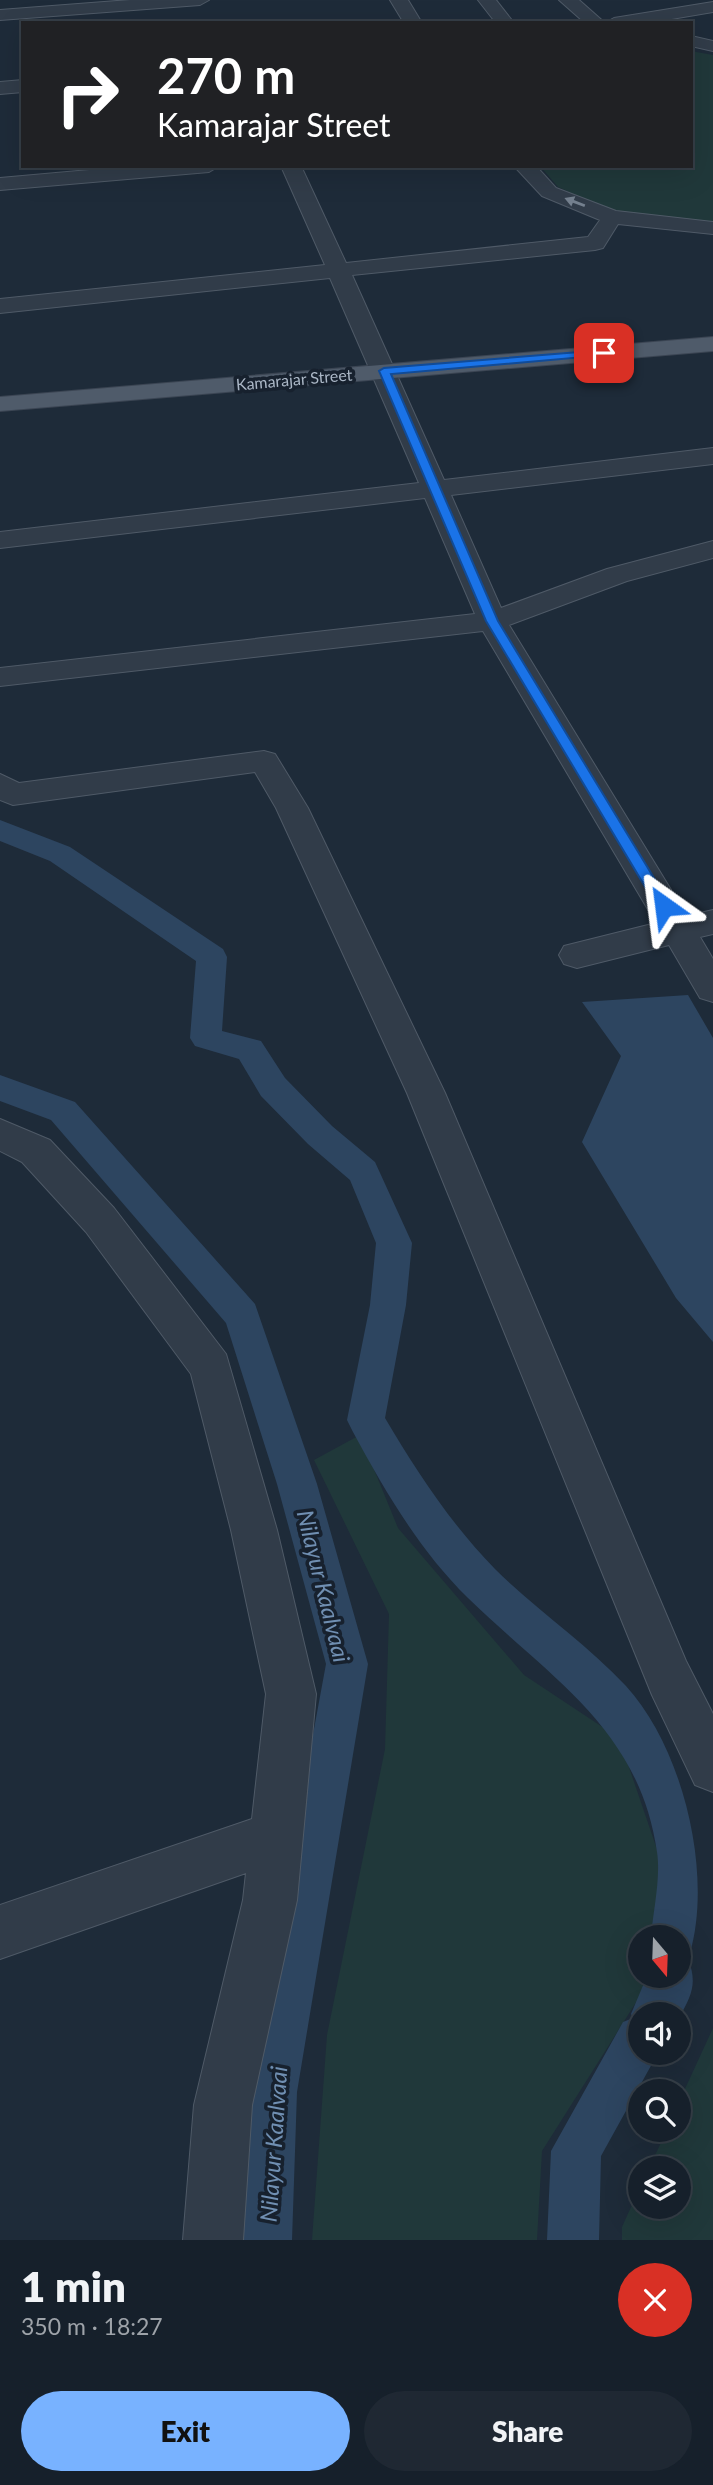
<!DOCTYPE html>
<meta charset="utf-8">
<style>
body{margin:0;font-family:Lato,sans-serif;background:#1f2833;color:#f1f3f6;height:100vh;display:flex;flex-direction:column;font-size:26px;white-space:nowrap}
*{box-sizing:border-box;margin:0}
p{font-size:23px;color:#9ea3a9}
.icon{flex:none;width:38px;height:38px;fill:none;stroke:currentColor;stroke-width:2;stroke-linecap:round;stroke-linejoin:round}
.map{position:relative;height:2240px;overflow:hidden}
.panel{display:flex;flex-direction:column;background:#16202b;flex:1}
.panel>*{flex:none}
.banner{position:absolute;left:21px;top:21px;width:672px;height:147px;border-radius:0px;box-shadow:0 7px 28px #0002,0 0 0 2px #353e47;background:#202124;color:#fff;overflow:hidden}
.needle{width:46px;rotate:161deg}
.tools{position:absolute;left:628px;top:1925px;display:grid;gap:14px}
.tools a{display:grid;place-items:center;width:63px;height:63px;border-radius:50%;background:#16202b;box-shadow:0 7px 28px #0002,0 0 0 2px #353e47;font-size:35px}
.pin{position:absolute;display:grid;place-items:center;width:60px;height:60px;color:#fff;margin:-30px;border-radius:14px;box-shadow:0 4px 10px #0006}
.me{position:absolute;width:77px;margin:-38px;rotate:329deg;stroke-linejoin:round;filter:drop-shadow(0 0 5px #0008)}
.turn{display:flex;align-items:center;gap:24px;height:147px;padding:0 21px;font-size:32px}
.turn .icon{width:91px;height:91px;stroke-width:2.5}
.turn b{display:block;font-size:49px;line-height:60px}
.round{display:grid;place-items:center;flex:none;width:74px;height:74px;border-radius:37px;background:#1f2833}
.overview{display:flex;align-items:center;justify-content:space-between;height:119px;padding:0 21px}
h1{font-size:42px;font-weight:800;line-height:52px}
.button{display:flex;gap:14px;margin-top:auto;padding:14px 21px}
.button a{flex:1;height:80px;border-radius:42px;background:#78b2ff;color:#111;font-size:28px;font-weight:800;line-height:80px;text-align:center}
.button a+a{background:#1f2833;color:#f1f3f6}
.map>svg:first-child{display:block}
</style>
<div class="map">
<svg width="713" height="2240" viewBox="0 0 713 2240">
<rect width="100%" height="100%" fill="#1e2b39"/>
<path fill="#20383a" d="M691,51L713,55V223L611,211L558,187L540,166H691Z
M360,1435L398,1528L524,1675L619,1738L662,1864L653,1937H640V1976H649L647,1985L542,2151L537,2240H312L327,2035L385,1749L389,1614L314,1460Z
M713,2028V2240H622V2227L640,2187V2207H679V2168H649L667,2130H679V2102Z"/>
<path fill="#2d4560" d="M688,995L713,1038V1342L676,1298L582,1142L621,1056L582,1002Z"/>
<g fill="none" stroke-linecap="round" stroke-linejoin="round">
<path fill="#2d4560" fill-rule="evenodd" d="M0,820L70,847L223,949L227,957L222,1031L261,1041L285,1078L332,1126L375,1162L412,1243L406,1305L385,1418C417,1472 451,1524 495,1569C536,1610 586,1643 626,1686C683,1748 713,1873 690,1953L682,1957L688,1959C698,1984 691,1996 679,2018V2014H640V2053H658L601,2156L599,2240H547L551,2151L623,2022L633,2018L631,2014L647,1976H679V1937H651C653,1911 661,1878 657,1852C639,1728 550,1678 468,1598C419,1550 385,1491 353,1432L347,1420L370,1305L376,1243L350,1180L308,1144L261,1096L239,1059L195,1046L190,1038L196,961L50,861L0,841Z
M0,1075L75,1102L255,1304L317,1484L368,1664L297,2092L292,2240H240L247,2092L326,1664L277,1484L226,1323L51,1120L0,1101Z"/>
<defs>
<path id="minor" d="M130,0H209L200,5L0,20V10Z
M390,0H408L422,23H404Z
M478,0H496L514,23H496Z
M559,0H579L605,23H585Z
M713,2V12L648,23H605L614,18Z
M691,36L713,41V51L691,46Z
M23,80V92L0,94V82Z
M134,166H219L209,172L0,190V178Z
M281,166H301L346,263L588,237L600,220L542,196L514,166H536L556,188L616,211L713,222V234L618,224L603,248L595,250L352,275L444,480L713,448V464L451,495L501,608L607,569L713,541V558L627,581L509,625L687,916L713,910V934L700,937L713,959V1002L700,998L669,945L577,968L564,964L559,955L564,946L656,923L483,631L0,686V668L475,614L425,498L0,548V532L419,483L330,278L0,313V299L325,265Z
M264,751L275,754L308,808L445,1093L686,1661L713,1714V1792L695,1785L652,1695L407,1093L276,808L255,772L13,805L0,800V774L19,783Z
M0,1119L50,1140L114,1208L226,1354L277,1530L316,1694L297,1900L252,2105L243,2240H183L194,2105L243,1900L246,1873L0,1959V1905L252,1819L266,1694L231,1530L191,1374L86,1232L22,1162L0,1151Z"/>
<path id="major" d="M713,337V351L0,411V397Z"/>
</defs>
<use href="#minor" stroke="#4f5a67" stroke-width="2"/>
<use href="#major" stroke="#3b4553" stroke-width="2"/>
<use href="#minor" fill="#313c49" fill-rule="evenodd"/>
<use href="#major" fill="#4f5b6a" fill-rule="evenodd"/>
</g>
<defs><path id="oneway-solid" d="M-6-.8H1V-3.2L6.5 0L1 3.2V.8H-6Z" transform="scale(1.75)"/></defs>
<use fill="#74808e" href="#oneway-solid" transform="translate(575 202) rotate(-159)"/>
<path fill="#1a73e8" stroke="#114b97" stroke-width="2" d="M604,350L607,355L391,374L498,621L671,906L664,911L659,910L486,621L379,371L384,368Z"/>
<g text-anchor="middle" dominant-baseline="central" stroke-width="7" stroke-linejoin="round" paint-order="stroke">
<g font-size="16" fill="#abb7c6" stroke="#17212e">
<text transform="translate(294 379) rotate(-5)">Kamarajar Street</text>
</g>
<g font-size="23" font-style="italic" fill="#708fb2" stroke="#17212e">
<text transform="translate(324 1586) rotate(76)">Nilayur Kaalvaai</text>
<text transform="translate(273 2144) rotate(-86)">Nilayur Kaalvaai</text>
</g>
</g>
</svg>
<div class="tools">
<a><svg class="needle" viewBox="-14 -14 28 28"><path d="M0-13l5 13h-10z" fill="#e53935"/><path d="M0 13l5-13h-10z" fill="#9ea3a9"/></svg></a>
<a><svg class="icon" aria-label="sound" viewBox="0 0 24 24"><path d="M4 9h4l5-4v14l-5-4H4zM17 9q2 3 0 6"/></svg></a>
<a><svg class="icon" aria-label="search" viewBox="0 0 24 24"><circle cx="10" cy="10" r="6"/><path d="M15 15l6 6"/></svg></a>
<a><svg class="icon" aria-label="layers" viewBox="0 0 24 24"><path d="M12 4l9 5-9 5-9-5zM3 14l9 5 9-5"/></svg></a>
</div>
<div class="pin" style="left:604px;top:353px;background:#d93025"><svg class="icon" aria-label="arrive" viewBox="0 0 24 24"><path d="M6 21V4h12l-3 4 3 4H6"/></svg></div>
<svg class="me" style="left:664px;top:906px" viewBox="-20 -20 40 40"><path d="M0-17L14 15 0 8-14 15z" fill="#1a73e8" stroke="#fff" stroke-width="4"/></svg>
<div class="banner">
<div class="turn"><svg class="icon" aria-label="right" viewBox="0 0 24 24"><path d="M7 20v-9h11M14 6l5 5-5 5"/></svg><div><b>270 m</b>Kamarajar Street</div></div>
</div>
</div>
<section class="panel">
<div class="overview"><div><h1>1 min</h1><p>350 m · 18:27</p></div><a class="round" style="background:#d93025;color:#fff"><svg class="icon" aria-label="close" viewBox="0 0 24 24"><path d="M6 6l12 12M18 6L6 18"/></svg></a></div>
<div class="button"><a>Exit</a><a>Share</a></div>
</section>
